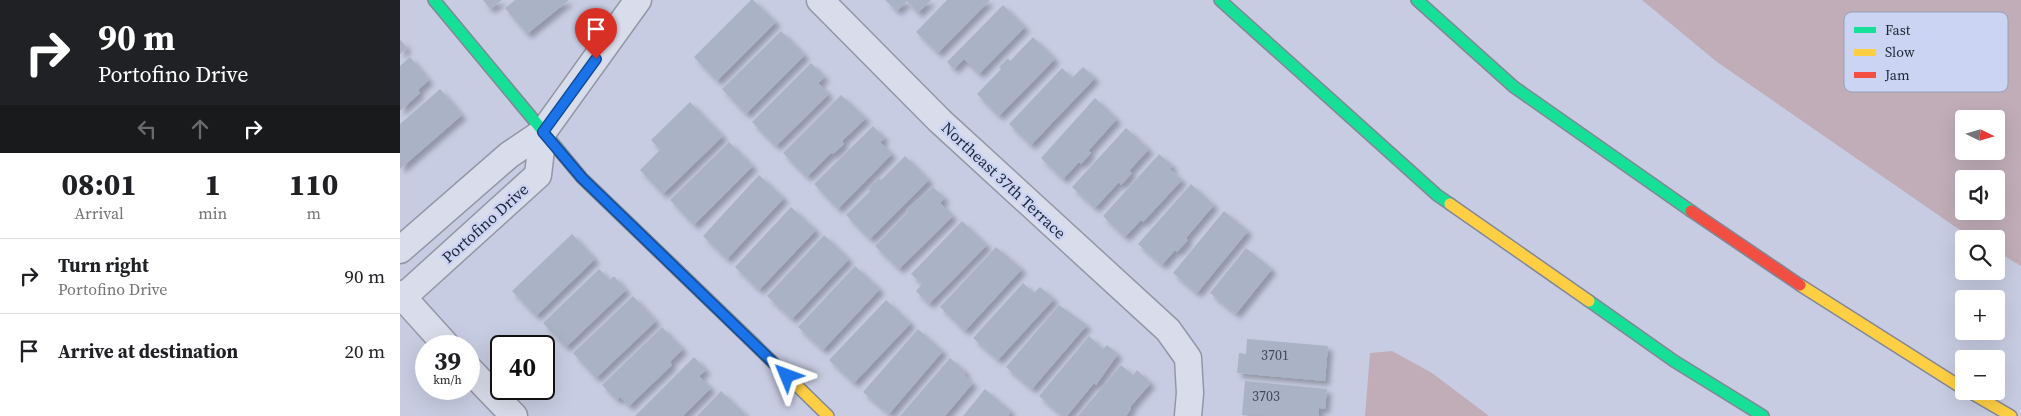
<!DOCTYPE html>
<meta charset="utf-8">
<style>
body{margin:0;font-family:"Source Serif 4",serif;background:#f6f6f6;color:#202124;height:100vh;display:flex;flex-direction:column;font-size:19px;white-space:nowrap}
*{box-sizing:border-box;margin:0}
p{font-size:16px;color:#757577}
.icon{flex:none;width:28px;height:28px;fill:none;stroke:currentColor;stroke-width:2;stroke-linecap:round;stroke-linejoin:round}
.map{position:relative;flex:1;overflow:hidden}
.details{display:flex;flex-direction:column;background:#fff;width:400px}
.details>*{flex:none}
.top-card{background:#202124;color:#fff;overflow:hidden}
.needle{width:32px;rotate:95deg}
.controls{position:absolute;left:1555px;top:110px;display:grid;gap:10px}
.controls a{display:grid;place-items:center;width:50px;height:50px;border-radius:5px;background:#fff;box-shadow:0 5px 20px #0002;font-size:25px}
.speed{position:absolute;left:15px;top:335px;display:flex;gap:10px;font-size:25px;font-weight:700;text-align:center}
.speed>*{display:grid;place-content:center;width:65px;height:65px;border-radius:50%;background:#fff;box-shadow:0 5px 20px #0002;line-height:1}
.speed small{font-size:12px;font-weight:400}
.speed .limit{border:2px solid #111;border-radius:8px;background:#fff;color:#111}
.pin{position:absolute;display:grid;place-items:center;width:42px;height:42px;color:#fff;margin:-51px -21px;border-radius:50% 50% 50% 0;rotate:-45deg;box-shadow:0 0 5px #0007}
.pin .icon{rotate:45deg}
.me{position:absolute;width:55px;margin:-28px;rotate:314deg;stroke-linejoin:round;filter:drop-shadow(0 0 4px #0008)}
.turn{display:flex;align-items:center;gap:18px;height:105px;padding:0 15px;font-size:22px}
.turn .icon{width:65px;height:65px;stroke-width:2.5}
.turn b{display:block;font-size:35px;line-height:42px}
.lanes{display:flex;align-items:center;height:48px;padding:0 15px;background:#0003;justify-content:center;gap:25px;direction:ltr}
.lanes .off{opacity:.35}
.eta{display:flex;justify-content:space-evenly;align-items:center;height:85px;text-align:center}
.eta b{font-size:30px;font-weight:800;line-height:35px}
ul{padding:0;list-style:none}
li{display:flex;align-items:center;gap:15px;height:75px;padding:0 15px;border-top:1px solid #e0e0e0}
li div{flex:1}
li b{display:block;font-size:19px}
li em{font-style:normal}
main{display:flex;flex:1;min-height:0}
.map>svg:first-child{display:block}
</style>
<main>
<section class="details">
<div class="top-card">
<div class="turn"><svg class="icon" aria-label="right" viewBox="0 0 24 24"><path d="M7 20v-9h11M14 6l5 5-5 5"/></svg><div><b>90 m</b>Portofino Drive</div></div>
<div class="lanes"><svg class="icon off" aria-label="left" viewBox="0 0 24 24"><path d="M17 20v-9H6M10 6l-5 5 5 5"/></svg><svg class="icon off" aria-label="ahead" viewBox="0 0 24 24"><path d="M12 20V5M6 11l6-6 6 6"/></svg><svg class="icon" aria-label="right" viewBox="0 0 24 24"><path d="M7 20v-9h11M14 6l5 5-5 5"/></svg></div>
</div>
<div class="eta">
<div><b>08:01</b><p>Arrival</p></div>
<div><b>1</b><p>min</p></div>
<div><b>110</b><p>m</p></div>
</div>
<ul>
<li><svg class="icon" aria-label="right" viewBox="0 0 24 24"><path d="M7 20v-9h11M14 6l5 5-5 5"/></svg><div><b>Turn right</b><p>Portofino Drive</p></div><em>90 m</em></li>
<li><svg class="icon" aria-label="arrive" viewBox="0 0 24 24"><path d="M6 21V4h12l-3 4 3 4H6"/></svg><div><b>Arrive at destination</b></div><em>20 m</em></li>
</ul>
</section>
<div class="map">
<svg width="1621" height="416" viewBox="0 0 1621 416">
<defs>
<filter id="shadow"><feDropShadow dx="4.5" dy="4.5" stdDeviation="2.5" flood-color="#0004"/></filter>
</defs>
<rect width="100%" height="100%" fill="#c8cce2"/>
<path fill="#c0adb8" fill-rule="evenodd" d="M1242,0H1621V266L1596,251V239H1575L1557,228L1317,62ZM1564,119H1596V151H1564ZM1564,179H1596V211H1564Z
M992,351L1032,373L1089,416H965L970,353Z"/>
<path fill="#a9b3c5" filter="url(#shadow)" d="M83,0H102L90,9Z
M115,0H169L127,34L105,8Z
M351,0H353L376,22L317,81L294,57Z
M485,0H531L518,13L507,1L497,11Z
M547,0H590L538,53L516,32Z
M603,5L625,27L579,74L564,59L554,69L547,62Z
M381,31L405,55L346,114L322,89Z
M633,37L655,59L599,116L577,94L601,69L599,67L608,58L610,61Z
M0,39L7,48L0,54Z
M10,57L29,80L18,90L20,93L0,111V66Z
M411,63L425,77L418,83L429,94L376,146L352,122Z
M683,67L695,78L631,145L609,124L662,68L672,78Z
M40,89L62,115L0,169V124Z
M441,95L466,118L442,141L444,144L433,154L431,153L407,177L383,153Z
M695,98L717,119L688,151L691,153L681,164L679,162L663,179L641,158Z
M290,102L323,136L263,194L240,170L260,150L251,140Z
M473,126L485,138L480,142L492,154L438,209L414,184Z
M726,128L749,149L729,171L732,173L721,185L719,182L695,208L672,187Z
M329,142L353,166L294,225L270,200Z
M759,154L773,166L770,169L782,180L743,222L741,220L725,237L703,216Z
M505,156L529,180L470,239L446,215L470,191L468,189L479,178L481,180Z
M359,175L384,198L327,259L303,236Z
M791,184L814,205L786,238L788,240L777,252L775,250L762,265L738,244Z
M533,187L545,198L540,203L553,216L499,269L475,246L508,212L506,210Z
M391,207L416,230L359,290L335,267Z
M824,211L848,231L797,293L773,273Z
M562,221L587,245L529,304L516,291L522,284L511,274Z
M172,234L195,259L136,316L112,291Z
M424,235L449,259L392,319L367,296Z
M596,247L622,269L565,331L540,307Z
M846,248L872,269L836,314L810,293Z
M455,266L480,289L423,350L398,327Z
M199,269L210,280L214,276L226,290L166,347L143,323Z
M623,283L634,293L640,287L654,299L598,360L573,338Z
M233,296L256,321L196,378L173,353Z
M486,300L511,323L454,383L429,360Z
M659,305L687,325L632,389L606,367Z
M262,327L283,349L270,362L272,365L229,406L220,397L217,400L202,385Z
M518,329L543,351L489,414L463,392Z
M689,336L703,349L707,345L718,354L696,385L694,383L667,416H663L639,396Z
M847,339L928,346L925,381L837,373L839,353L846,354Z
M294,357L306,370L299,376L311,388L283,416H235Z
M550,358L566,372L564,375L573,383L545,416H500Z
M721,365L733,375L737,370L751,383L730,407L731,409L726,416H678Z
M845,381L927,389L925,409L919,408V416L842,415Z
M585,389L611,411L608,416H563Z
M321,391L346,415L344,416H297Z"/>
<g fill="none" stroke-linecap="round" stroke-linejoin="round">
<defs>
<path id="street" d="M420,0L540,121L768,330L788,358L790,393L788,416
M0,250L109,155L143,132L238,0
M0,294L47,346
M0,300L138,175L143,132
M69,369L114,416"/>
<path id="fast" d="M34,0L182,178L349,339
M820,0L1037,195L1050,204
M1017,0L1114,87L1291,211
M1189,301L1274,361L1363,416"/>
<path id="slow" d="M1050,204L1189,301
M1400,285L1564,389
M349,339L428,416
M1568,391L1611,416"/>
<path id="jam" d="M1291,211L1400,285"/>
</defs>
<use href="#street" stroke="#9297a6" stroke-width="29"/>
<use href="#fast" stroke="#828796" stroke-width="14"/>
<use href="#slow" stroke="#828796" stroke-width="14"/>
<use href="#jam" stroke="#828796" stroke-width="14"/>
<use href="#street" stroke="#d9dcea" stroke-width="26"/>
<use href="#fast" stroke="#16e098" stroke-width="11"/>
<use href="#slow" stroke="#ffcf43" stroke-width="11"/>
<use href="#jam" stroke="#f24e42" stroke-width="11"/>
</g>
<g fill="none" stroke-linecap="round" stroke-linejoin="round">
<defs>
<path id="route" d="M196,59L143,132L182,178L387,376"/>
</defs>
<use href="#route" stroke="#114b97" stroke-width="12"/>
<use href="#route" stroke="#1a73e8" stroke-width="9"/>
</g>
<g text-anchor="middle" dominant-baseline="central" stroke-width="5" stroke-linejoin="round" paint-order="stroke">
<g font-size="14" fill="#3e4858">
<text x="875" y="355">3701</text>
<text x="866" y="396">3703</text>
</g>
<g font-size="16" fill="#1b2533" stroke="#ccd4f4">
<text transform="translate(604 180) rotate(43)">Northeast 37th Terrace</text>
<text transform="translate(85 223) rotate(-42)">Portofino Drive</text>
</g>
</g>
<rect x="1444" y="12" width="164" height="80" rx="8" fill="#ccd4f4" stroke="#97a0ba" stroke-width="1"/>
<rect x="1454" y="27" width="22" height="6" fill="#16e098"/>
<rect x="1454" y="49" width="22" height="7" fill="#ffcf43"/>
<rect x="1454" y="72" width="22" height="6" fill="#f24e42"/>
<g font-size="14" fill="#1b2533">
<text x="1485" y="35">Fast</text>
<text x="1485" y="57">Slow</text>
<text x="1485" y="80">Jam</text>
</g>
</svg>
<div class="controls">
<a><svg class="needle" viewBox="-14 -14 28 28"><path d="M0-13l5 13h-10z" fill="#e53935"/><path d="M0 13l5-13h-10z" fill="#757577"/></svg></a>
<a><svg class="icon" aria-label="sound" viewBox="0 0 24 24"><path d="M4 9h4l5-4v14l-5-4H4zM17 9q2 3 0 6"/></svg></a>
<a><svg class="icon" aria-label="search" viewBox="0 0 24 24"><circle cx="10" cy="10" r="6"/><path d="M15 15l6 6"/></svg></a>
<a>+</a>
<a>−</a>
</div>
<div class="speed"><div>39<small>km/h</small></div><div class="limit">40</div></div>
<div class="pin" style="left:196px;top:59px;background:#d93025"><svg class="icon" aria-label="arrive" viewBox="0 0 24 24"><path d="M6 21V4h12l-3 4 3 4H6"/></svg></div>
<svg class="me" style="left:387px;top:376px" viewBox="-20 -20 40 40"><path d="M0-17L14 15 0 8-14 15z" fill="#1a73e8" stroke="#fff" stroke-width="4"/></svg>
</div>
</main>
